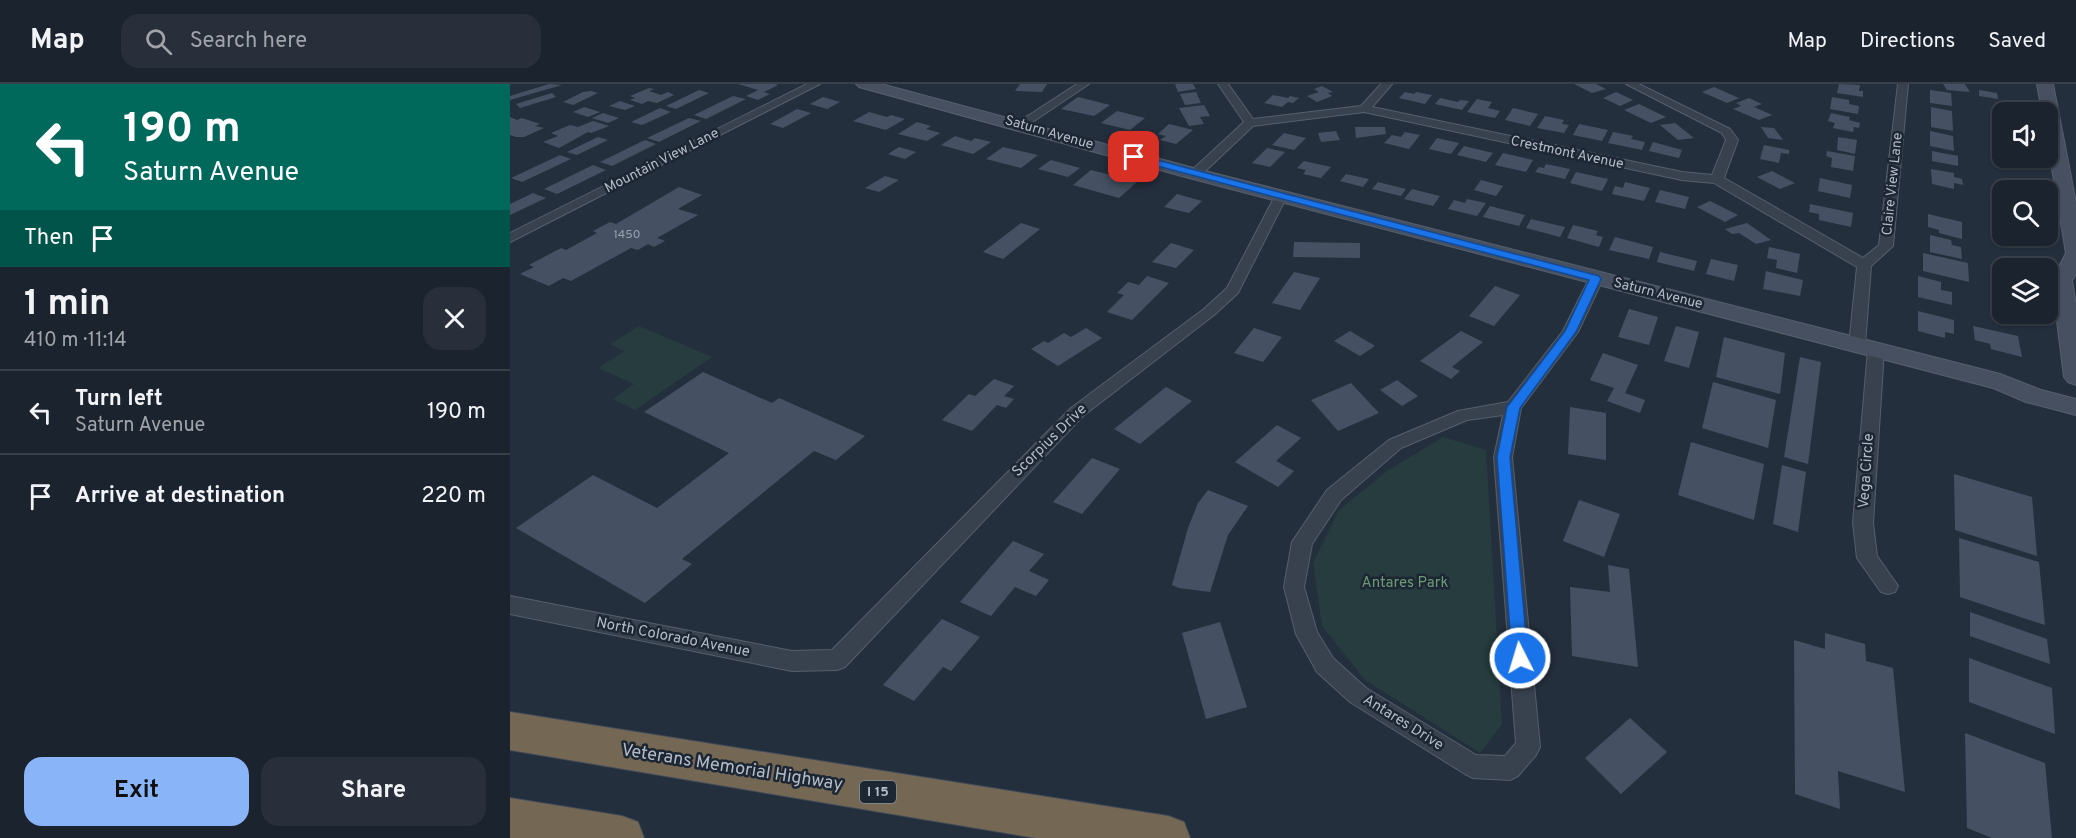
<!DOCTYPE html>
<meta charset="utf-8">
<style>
body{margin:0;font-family:Overpass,sans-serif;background:#282f3a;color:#f1f3f6;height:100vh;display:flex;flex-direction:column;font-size:22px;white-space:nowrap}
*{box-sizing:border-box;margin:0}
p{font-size:20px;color:#a0a4aa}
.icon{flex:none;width:33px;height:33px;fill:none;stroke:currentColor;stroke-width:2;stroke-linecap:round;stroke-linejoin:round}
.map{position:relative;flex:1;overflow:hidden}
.drawer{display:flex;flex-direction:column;background:#1b232e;width:510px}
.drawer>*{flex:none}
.banner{background:#00695c;color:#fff;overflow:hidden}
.fabs{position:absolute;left:1482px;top:18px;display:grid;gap:12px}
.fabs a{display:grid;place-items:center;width:66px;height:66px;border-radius:12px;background:#1b232e;box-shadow:0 2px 4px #0004,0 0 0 2px #39404a;font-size:30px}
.pin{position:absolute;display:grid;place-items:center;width:51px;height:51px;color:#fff;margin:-26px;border-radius:12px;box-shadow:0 3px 9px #0006}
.me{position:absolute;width:66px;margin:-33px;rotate:355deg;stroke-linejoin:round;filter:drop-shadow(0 0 4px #0008)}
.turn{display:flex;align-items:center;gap:21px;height:126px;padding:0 24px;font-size:27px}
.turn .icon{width:78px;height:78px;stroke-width:2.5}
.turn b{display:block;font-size:42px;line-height:51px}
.then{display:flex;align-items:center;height:57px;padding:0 24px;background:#0003;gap:12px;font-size:22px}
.round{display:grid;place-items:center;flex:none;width:63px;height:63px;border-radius:18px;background:#282f3a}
.overview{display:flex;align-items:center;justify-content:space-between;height:102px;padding:0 24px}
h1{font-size:36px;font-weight:700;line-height:45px}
.primary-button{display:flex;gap:12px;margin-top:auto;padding:12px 24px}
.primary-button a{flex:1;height:69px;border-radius:18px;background:#8ab4f8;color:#111;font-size:24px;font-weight:700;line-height:69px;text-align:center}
.primary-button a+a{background:#282f3a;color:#f1f3f6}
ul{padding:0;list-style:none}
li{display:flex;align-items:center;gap:18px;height:84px;padding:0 24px;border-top:2px solid #39404a}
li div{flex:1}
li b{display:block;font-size:22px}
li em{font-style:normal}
header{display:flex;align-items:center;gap:36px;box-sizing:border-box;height:84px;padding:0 30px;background:#1b232e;border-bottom:2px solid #39404a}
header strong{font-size:28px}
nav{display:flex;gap:33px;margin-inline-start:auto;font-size:21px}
.search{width:420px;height:54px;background:#282f3a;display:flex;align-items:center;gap:15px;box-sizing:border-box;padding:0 21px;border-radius:18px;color:#a0a4aa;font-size:22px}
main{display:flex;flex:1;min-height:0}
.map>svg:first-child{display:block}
</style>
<header>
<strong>Map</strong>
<div class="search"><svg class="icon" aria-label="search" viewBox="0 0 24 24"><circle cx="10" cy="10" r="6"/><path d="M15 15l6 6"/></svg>Search here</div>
<nav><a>Map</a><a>Directions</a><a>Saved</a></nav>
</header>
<main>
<section class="drawer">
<div class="banner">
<div class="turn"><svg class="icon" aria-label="left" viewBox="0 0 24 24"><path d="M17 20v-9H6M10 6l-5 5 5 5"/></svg><div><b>190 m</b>Saturn Avenue</div></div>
<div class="then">Then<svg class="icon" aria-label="arrive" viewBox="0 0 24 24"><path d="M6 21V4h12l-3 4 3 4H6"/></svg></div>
</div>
<div class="overview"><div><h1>1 min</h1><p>410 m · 11:14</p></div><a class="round"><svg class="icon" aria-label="close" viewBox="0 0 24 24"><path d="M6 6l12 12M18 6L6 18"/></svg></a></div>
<ul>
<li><svg class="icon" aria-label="left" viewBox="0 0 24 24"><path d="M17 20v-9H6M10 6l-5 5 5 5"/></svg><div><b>Turn left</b><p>Saturn Avenue</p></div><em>190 m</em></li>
<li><svg class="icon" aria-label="arrive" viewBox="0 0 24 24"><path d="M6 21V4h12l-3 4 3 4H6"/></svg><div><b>Arrive at destination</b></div><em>220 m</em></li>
</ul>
<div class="primary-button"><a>Exit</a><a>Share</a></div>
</section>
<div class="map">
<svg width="1566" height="754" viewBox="0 0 1566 754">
<rect width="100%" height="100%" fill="#242f3e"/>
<path fill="#263c3f" d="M129,242L202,273L125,326L103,315L124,300L88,284L114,267L100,260Z
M933,353L976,366L992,640L970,669L855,596L812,542L803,479L829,426L877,387Z"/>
<path fill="#455162" d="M39,0L52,1L0,16V12Z
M228,0H265L268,1L254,8L260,10L248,16L236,12L248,6Z
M510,0H537L532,8L505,7Z
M665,0H683L686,5L668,8Z
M1064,0H1086L1096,5L1082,9Z
M1329,0L1350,1L1349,7H1353V13L1327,9Z
M1433,0H1455L1460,8L1437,6Z
M812,2L823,8L818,9L822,12L807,18L797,12L809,8L804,5Z
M1204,3L1229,14L1217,19L1192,8Z
M139,4L144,5L139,7L151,11L158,8L164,11L147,19L138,17L132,20L120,16L125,14L120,12Z
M189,6L199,9L166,25L156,22Z
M1420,6L1441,9L1442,22L1420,19Z
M1469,6L1487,9L1488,15L1469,12Z
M81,7L88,9L63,21L53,18L73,8Z
M686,8L691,19L675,21L670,10Z
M895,8L904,10L906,8L922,11L915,20L889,14Z
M1106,8L1123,16L1110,22L1093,14Z
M42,9L46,13L10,24L6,20Z
M763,11L778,14L780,12L789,14L783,19L778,18L772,23L754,19Z
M223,12L236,15L196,35L184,31Z
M313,13L330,18L317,25L300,20Z
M568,13L600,21L584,32L551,25Z
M1322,13L1339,16V20L1349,22L1348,30L1320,25Z
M930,14L948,18L950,16L959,17L952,26L925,20Z
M1239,14L1252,20L1244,23L1262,31L1249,36L1223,25L1231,22L1226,19Z
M967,15L982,18L978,24L990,27L985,34L957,28Z
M110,17L125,22L115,26L99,22Z
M1129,20L1156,33L1141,39L1114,26Z
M694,21L700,32L690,33L694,40L679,42L669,24Z
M74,23L90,28L78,33L63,28Z
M1421,23L1442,27L1443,47L1421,43Z
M150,24L161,28L132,41L121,38Z
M1003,24L1028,30L1020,42L995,36Z
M287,25L301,29L273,44L260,40Z
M607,27L635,34L620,46L591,39Z
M359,28L377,33L381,31L395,35L376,46L343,37Z
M93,29L109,34L98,39L82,34Z
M1321,29L1340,33L1339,36L1350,39L1349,44L1344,43L1343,48L1323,44L1325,39L1318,37Z
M1035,32L1054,36L1052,40L1059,41L1054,49L1027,44Z
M0,33L7,36L12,34L30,40L25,42L34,44L14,53H6L0,51Z
M179,34L191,37L149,58L137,54Z
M83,37L99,42L81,49L78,48L49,64L33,58L48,52L41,49L60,41L68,43Z
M407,38L421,42L416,45L430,49L417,57L388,50Z
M1165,39L1184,54L1168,56L1150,41Z
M659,40L683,46L666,60L650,56L656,52L648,50Z
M1069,40L1098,46L1092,57L1063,51Z
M845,43H875L876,50L846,54Z
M1251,43L1264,44L1273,56L1258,54Z
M826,47L830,56L811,58L808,49Z
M1420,47L1443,52L1444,67L1420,62Z
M895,48L910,51L899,65L874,59L882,51L891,53Z
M1103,48L1123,52L1121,55L1135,58L1132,66L1098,59Z
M774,49L796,54L784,66L762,61Z
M445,52L461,57L465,54L481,58L463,70L431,61Z
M88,53L98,56L67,71L57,68Z
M1328,53L1347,56L1345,70L1327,66Z
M927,54L949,59L941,70L919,65Z
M135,56L146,60L102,82L90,78Z
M1143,58L1172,66L1169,74L1139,67Z
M1254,61L1279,66V70L1271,69L1269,79L1250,75Z
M954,62L983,69L976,78L947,71Z
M389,63L406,68L395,75L378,70Z
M493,63L528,71L511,84L476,75Z
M757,64L775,68L760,83L742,79Z
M1317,67L1345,72L1343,87L1321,83L1322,74L1316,72Z
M1422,67L1448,72V82L1422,77Z
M993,69L1023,76L1016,88L985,81Z
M50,71L61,75L12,98L1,94Z
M541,76L570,84L558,93L528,85Z
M794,77L821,83L811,94L793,90L796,86L787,84Z
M1036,80L1060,85L1055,95L1025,88L1029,83L1034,84Z
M83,81L96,86L47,110L34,105Z
M1421,85L1444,89V93L1452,95L1453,101L1444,99V105L1422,100Z
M581,86L627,98L609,114L563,101Z
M1262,87L1285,99L1270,105L1247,93Z
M1066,88L1098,95L1092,107L1060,99Z
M836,90L859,95L853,103L830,97Z
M375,92L389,96L369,108L355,104Z
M1310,94L1342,101L1340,114L1308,107Z
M971,96L993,102L986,112L964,106Z
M868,98L896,105L891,112L862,105Z
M1115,98L1140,104L1134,117L1102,110L1105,102L1113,104Z
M169,103L192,111L168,125L188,131L147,154L155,157L144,163L138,160L128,166L121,164L61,197L53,194L39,202L10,190L24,183L19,181L51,164L56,166L87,149L83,147L100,138L106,140Z
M902,105L930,112L923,122L894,115Z
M1150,106L1179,113L1175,125L1145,118Z
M23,109L36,114L0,131V120Z
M667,110L692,117L679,129L654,123Z
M957,115L976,119L967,132L938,125L944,116L955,119Z
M1200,117L1228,131L1215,138L1187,123Z
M1300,120L1343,129L1341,143L1309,136V130L1299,128Z
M980,122L1015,131L1009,142L973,133Z
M1418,130L1452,138V155L1429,149V146L1418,143Z
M1021,135L1055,143L1050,153L1016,144Z
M511,139L530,145L493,175L473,168Z
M1237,139L1261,156L1246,160L1229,149L1222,150L1215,145Z
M1063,141L1088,147L1086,151L1093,153L1089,163L1057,154Z
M1420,151L1441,156L1442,161L1451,163L1452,175L1420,168Z
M1105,153L1143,163L1139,175L1099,166Z
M784,158L850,159V174L783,173Z
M661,159L684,166L666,184L642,178Z
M1259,163L1290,170L1287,189L1266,184L1267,176L1257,174Z
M1150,168L1187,177L1184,187L1147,178Z
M1413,169L1458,179L1459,198L1413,187Z
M1201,175L1228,181L1224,197L1196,190Z
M1256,187L1293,196L1290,212L1253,205Z
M784,188L810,194L790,226L762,219Z
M637,192L659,199L622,236L597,228L614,211L607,209L618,198L629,201Z
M1408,192L1431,198V206L1442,208V221L1408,213Z
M985,202L1010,211L984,242L959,232Z
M1119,225L1148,233L1139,261L1108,253Z
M1408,227L1444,236V250L1435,248V254L1408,247Z
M1166,242L1189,248L1179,284L1154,277Z
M1463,242L1508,252L1512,273L1481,265L1480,260L1465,256Z
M576,244L592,254L548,282L521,265L534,257L538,259L554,249L561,253Z
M744,244L772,253L753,278L724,269Z
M840,247L865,262L850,272L824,257Z
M951,247L973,258L942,283L950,287L941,295L910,277Z
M1214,253L1275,269L1270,310L1206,293Z
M1093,269L1128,281L1115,309L1135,316L1130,329L1097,317L1104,304L1080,296Z
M1290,273L1311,278L1298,380L1274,373Z
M193,288L262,319L269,314L355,352L326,376L304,367L172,475L182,480L135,519L6,444L83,391L147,424L219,369L134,328Z
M484,295L504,302L494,312L504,315L496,324L487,321L462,347L432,336L459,310L465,312Z
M887,296L908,312L892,322L870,306Z
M1203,298L1266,316L1258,364L1192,344Z
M841,299L869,329L828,347L801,316Z
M656,303L682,317L630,360L604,345Z
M1060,323L1096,329V376L1058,370Z
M767,341L791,354L766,377L784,387L768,403L725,378Z
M1181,358L1254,380L1244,436L1168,411Z
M582,374L610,385L572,430L543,418Z
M1272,381L1296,388L1288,448L1263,440Z
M1444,390L1522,413L1527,472L1445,446Z
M698,406L738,422L718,451L700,508L669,504L662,501L678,444L688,419Z
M1069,416L1110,430L1094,473L1053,457Z
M1449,454L1529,478L1535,541L1450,513Z
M503,457L534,470L519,487L539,496L526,512L505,503L481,532L450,518Z
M1098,481L1119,485L1128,583L1062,572L1060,503L1100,508Z
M1460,528L1537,555L1540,580L1460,552Z
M432,535L470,553L441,587L433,583L404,617L373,601Z
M710,538L737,623L696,635L672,549Z
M1315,549L1355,560L1356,577L1383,584L1395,708L1328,687L1330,725L1285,710L1284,556L1315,565Z
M1459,574L1542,604L1545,650L1459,618Z
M1120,634L1157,668L1111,710L1075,674Z
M1455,649L1535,679L1542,754H1482L1457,744Z"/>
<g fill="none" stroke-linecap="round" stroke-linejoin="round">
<defs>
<path id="street" d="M297,0H310L0,158V149Z
M567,0H579L515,43H507V39Z
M708,0H718L743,35L851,22L871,0H882L862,23L1172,88L1202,91L1216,56L1212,49L1116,0H1129L1220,45L1228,56L1214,94L1353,174L1369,161L1388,0H1398L1383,162L1361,182L1355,261L1347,266L1339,261L1347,183L1204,99L1172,96L854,28L743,42L689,93H681L679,90L681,87L734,38Z
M771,108L777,112L728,209L704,231L573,332L335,583L327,586L282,587L0,530V512L282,567L322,566L561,324L694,225L717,204L765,112Z
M1086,191L1093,195L1068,248L1011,324L1002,373L1030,663L1026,671L1008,692L1000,696L963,694L955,690L840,618L807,588L786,550L774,503L782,458L817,406L879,356L948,327L998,318L1053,247L1079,195ZM993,331L984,373L1006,659L995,672L966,671L856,604L823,574L807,548L794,503L802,460L831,416L891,364L957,336Z
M1366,261L1374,266L1363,439L1367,472L1388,502L1385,508L1378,510L1371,508L1347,474L1343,439L1358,266Z"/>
<path id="secondary" d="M346,0H371L691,86L1490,290L1531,306L1566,315V331L1516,318L1483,304L679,94L349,3Z
M1527,0H1543L1566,119V189L1562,197L1566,220V301L1558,298L1554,293L1542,197L1556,169L1538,60V28H1532Z"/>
<path id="highway" d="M0,628L658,732L674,738L680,754H526L0,666Z
M0,714L112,732L128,738L134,754H0Z"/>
</defs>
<use href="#street" stroke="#565f6c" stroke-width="2"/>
<use href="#secondary" stroke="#565f6c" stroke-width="2"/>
<use href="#highway" stroke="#434c59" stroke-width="2"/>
<use href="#street" fill="#38414e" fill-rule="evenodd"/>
<use href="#secondary" fill="#465061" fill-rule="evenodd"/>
<use href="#highway" fill="#746855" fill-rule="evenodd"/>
</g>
<path fill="#1a73e8" stroke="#114b97" stroke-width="1.5" d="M624,70L1089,192L1091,195L1066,248L1010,324L1000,373L1018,574L1016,579L1010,581L1004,579L1002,574L987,373L997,323L1055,247L1079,196L621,75L620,73Z"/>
<g text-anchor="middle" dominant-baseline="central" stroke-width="5" stroke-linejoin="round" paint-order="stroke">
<g font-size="12" fill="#98a1af">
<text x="117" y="151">1450</text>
</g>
<g font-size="14" fill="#b4bcc9" stroke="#1d2633">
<text transform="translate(539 49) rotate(16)">Saturn Avenue</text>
<text transform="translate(1057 69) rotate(12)">Crestmont Avenue</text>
<text transform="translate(152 77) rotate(-27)">Mountain View Lane</text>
<text transform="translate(1383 100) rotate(-84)">Claire View Lane</text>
<text transform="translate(1148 210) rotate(14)">Saturn Avenue</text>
</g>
<rect fill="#1d2633" stroke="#878f9c" stroke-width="1.5" x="350" y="697" width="36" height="22" rx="4.5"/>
<g font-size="14" font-weight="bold" fill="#b4bcc9">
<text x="368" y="708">I 15</text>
</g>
<g font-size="15" fill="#b4bcc9" stroke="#1d2633">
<text transform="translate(540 357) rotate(-44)">Scorpius Drive</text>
<text transform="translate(1357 387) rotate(-86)">Vega Circle</text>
<text transform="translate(163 554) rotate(11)">North Colorado Avenue</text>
<text transform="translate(893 639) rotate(32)">Antares Drive</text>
</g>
<g font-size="15" fill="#6b9a76" stroke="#1d2633">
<text x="895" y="499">Antares Park</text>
</g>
<g font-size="18" fill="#b4bcc9" stroke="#1d2633">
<text transform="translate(222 684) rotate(9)">Veterans Memorial Highway</text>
</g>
</g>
</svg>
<div class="fabs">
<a><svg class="icon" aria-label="sound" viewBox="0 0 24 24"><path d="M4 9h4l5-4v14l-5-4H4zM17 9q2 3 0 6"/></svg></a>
<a><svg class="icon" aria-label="search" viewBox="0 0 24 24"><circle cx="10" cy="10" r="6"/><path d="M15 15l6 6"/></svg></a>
<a><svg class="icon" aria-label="layers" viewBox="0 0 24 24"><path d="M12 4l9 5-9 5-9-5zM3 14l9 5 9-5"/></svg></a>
</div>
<div class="pin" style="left:624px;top:73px;background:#d93025"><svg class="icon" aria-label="arrive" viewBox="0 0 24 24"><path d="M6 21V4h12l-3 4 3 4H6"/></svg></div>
<svg class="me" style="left:1010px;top:574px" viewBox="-20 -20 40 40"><circle r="17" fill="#1a73e8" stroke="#fff" stroke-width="3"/><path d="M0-11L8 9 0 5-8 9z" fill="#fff"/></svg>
</div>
</main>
